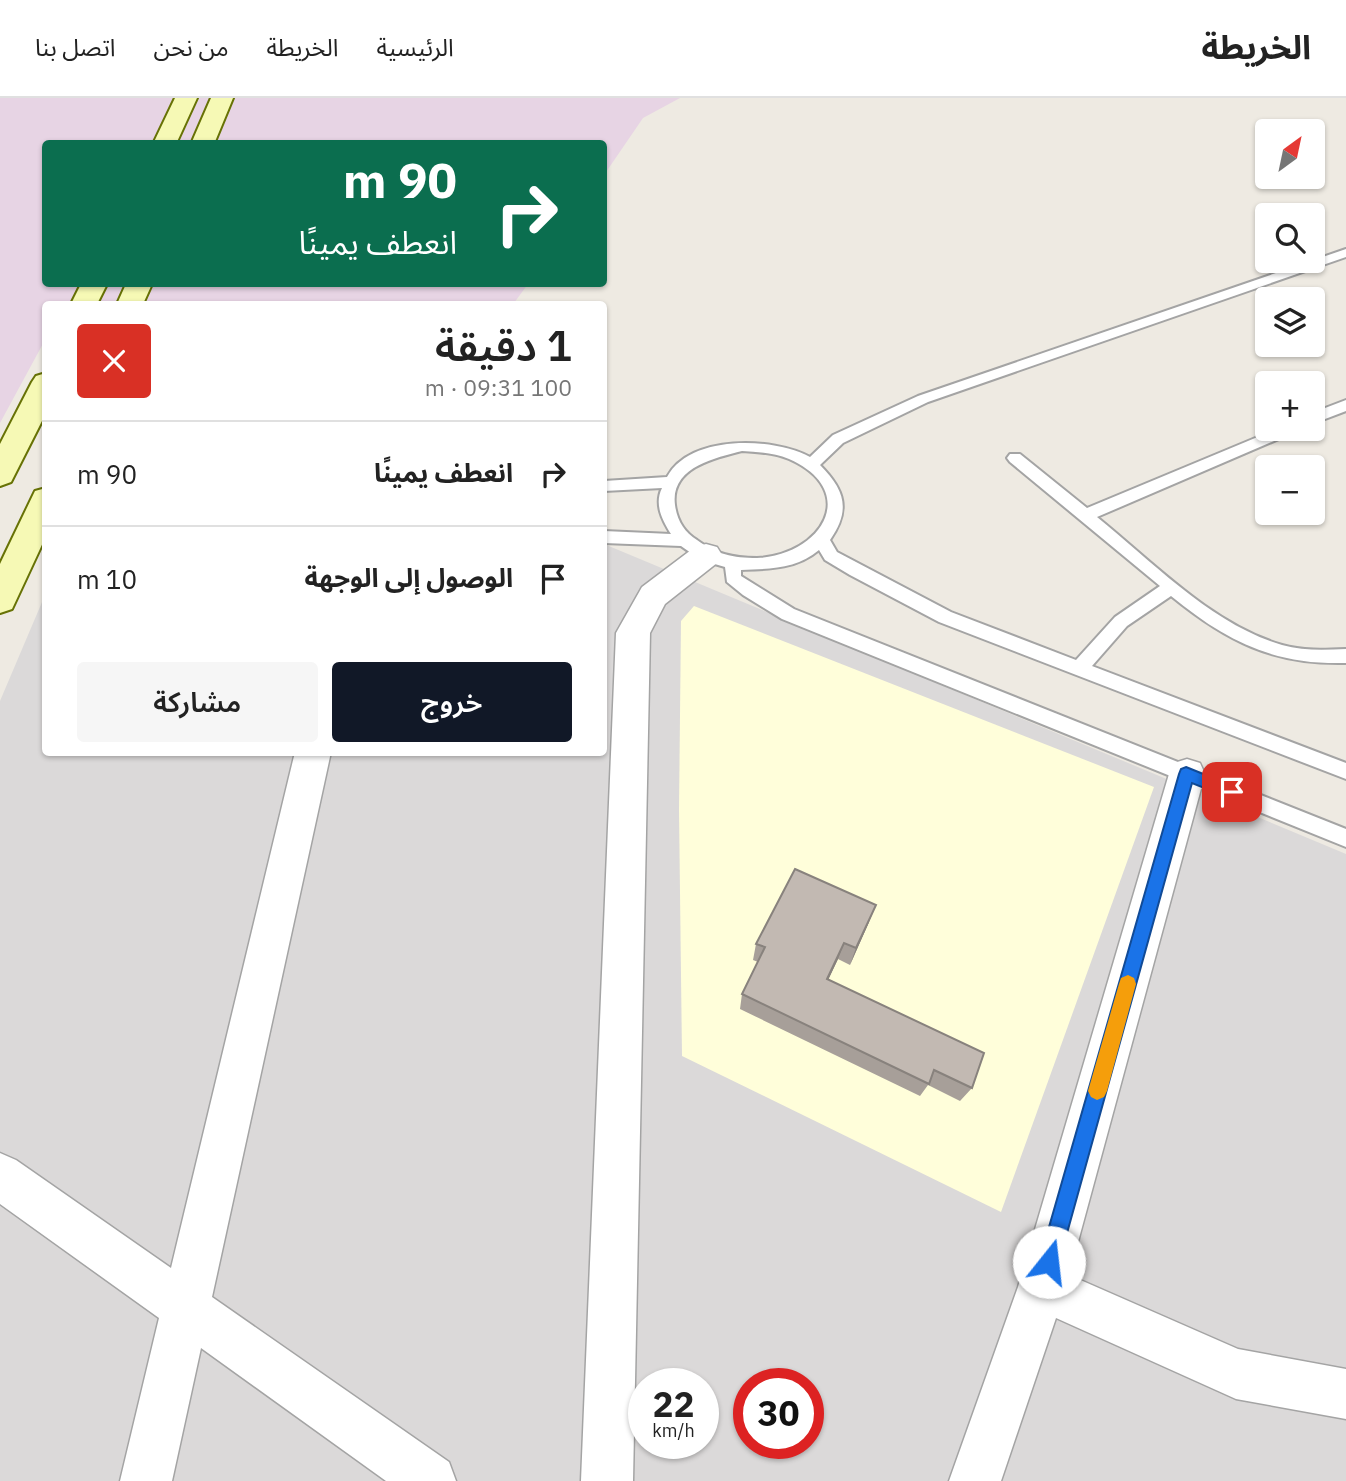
<!DOCTYPE html>
<html lang="ar">
<meta charset="utf-8">
<style>
body{margin:0;font-family:"IBM Plex Sans","Noto Sans Arabic",sans-serif;background:#f6f6f6;color:#222;direction:rtl;height:100vh;display:flex;flex-direction:column;font-size:26px;white-space:nowrap}
*{box-sizing:border-box;margin:0}
p{font-size:23px;color:#767676}
.icon{flex:none;width:38px;height:38px;fill:none;stroke:currentColor;stroke-width:2;stroke-linecap:round;stroke-linejoin:round}
.map{position:relative;flex:1;overflow:hidden;direction:ltr}
.sheet{position:absolute;left:42px;top:203px;width:565px;height:455px;display:flex;flex-direction:column;background:#fff;border-radius:7px;box-shadow:0 2px 5px #0004;direction:rtl}
.sheet>*{flex:none}
.hud{position:absolute;left:42px;top:42px;width:565px;height:147px;border-radius:7px;box-shadow:0 2px 5px #0004;direction:rtl;background:#0b6e4f;color:#fff;overflow:hidden}
.needle{width:46px;rotate:33deg}
.tools{position:absolute;left:1255px;top:21px;display:grid;gap:14px}
.tools a{display:grid;place-items:center;width:70px;height:70px;border-radius:7px;background:#fff;box-shadow:0 2px 5px #0004;font-size:35px}
.speed{position:absolute;left:628px;top:1270px;display:flex;gap:14px;font-size:35px;font-weight:700;text-align:center}
.speed>*{display:grid;place-content:center;width:91px;height:91px;border-radius:50%;background:#fff;box-shadow:0 2px 5px #0004;line-height:1}
.speed small{font-size:18px;font-weight:400}
.speed .limit{border:10px solid #d22;background:#fff;color:#111}
.pin{position:absolute;display:grid;place-items:center;width:60px;height:60px;color:#fff;margin:-30px;border-radius:14px;box-shadow:0 4px 10px #0006}
.me{position:absolute;width:77px;margin:-38px;rotate:16deg;stroke-linejoin:round;filter:drop-shadow(0 0 5px #0008)}
.turn{display:flex;align-items:center;gap:24px;height:147px;padding:0 35px;font-size:32px}
.turn .icon{width:91px;height:91px;stroke-width:2.5}
.turn b{display:block;font-size:49px;line-height:60px}
.round{display:grid;place-items:center;flex:none;width:74px;height:74px;border-radius:7px;background:#f6f6f6}
.summary{display:flex;align-items:center;justify-content:space-between;height:119px;padding:0 35px}
h1{font-size:42px;font-weight:600;line-height:52px}
.primary-button{display:flex;gap:14px;margin-top:auto;padding:14px 35px}
.primary-button a{flex:1;height:80px;border-radius:7px;background:#111827;color:#fff;font-size:28px;font-weight:600;line-height:80px;text-align:center}
.primary-button a+a{background:#f6f6f6;color:#222}
ul{padding:0;list-style:none}
li{display:flex;align-items:center;gap:21px;height:105px;padding:0 35px;border-top:2px solid #e0e0e0}
li div{flex:1}
li b{display:block;font-size:26px}
li em{font-style:normal}
header{display:flex;align-items:center;gap:42px;box-sizing:border-box;height:98px;padding:0 35px;background:#fff;border-bottom:2px solid #e0e0e0}
header strong{font-size:33px}
nav{display:flex;gap:38px;margin-inline-start:auto;font-size:24px}
.map>svg:first-child{display:block}
</style>
<header>
<strong>الخريطة</strong>
<nav><a>الرئيسية</a><a>الخريطة</a><a>من نحن</a><a>اتصل بنا</a></nav>
</header>
<div class="map">
<svg width="1346" height="1383" viewBox="0 0 1346 1383">
<rect width="100%" height="100%" fill="#eeeae2"/>
<path fill="#dbd9d9" fill-rule="evenodd" d="M604,446L1346,756V1383H0V603L45,497L46,654H604ZM644,1286H704V1346H644ZM749,1286H808V1346H749Z"/>
<path fill="#e7d4e4" d="M0,0H680L643,20L604,77V46H46V186H528L514,205L46,206L45,242L0,325Z"/>
<path fill="#fffeda" d="M694,508L1154,689L1001,1114L682,958L679,712L681,523Z"/>
<g fill="none" stroke-linecap="round" stroke-linejoin="round">
<defs>
<path id="lane" d="M1346,151V159L928,304L843,345L820,367C845,392 851,412 830,442L837,454L951,514L1076,562L1115,519L1160,488L1010,364L1007,360L1010,356H1020L1087,410L1277,331H1297L1295,334L1097,419C1153,464 1211,526 1282,547C1303,553 1324,552 1346,551V565C1273,567 1226,543 1171,498L1127,528L1092,568L1346,665V681L939,524L850,477L825,462L819,452C797,471 769,471 741,472V478L794,511L1346,731V749L782,521L743,497L727,484L725,469L701,462L681,448L604,445V433L671,436C662,422 654,406 662,390L604,393V383L667,379C690,336 773,339 810,359L833,337L918,298ZM742,353C758,354 774,355 789,361C861,393 822,457 757,460C733,460 716,456 697,442C684,434 677,422 675,407C670,370 714,360 742,353Z
M1346,302V313L1312,326V315Z"/>
<path id="street" d="M706,446L717,449L722,457L717,465L665,506L650,535L633,1383H581L616,535L642,489L695,449Z
M295,654H331L212,1199L449,1364L456,1383H386L201,1250L172,1383H120L159,1220L0,1106V1055L16,1062L171,1170Z
M1187,661L1200,665L1205,676L1069,1177L1238,1251L1346,1271V1321L1236,1301L1056,1220L1001,1383H949L1018,1189L1169,676L1174,665Z"/>
<path id="secondary" d="M175,0H197L176,46H153Z
M211,0H233L214,46H191Z
M81,186H107L97,206H71Z
M126,186H152L143,206H117Z
M46,275V315L11,384L0,388V346L32,284L36,278Z
M46,390V438L12,511L0,515V466L35,393Z"/>
</defs>
<use href="#lane" stroke="#a4a4a4" stroke-width="4"/>
<use href="#street" stroke="#a4a4a4" stroke-width="3"/>
<use href="#secondary" stroke="#677205" stroke-width="4"/>
<use href="#lane" fill="#fff" fill-rule="evenodd"/>
<use href="#street" fill="#fff" fill-rule="evenodd"/>
<use href="#secondary" fill="#f6f9b5" fill-rule="evenodd"/>
</g>
<path fill="#a79f99" d="M869,824L850,867L838,861L828,882L972,990L960,1003L928,987L920,998L740,911L742,896L758,864L753,862L756,846Z"/>
<path fill="#88827d" d="M876,807L869,824L850,867L856,850Z
M844,845L838,861L821,897L827,881Z"/>
<path fill="#c2b9b2" stroke="#88827d" stroke-width="2" d="M795,771L876,807L856,850L844,845L827,881L984,955L972,990L934,972L929,986L742,896L765,849L756,846Z"/>
<path fill="#1a73e8" stroke="#114b97" stroke-width="2" d="M1186,669L1238,690L1240,694L1238,699L1232,701L1192,685L1059,1164L1056,1171L1049,1174L1042,1171L1039,1164L1179,676L1181,671Z"/>
<path fill="#f59e0b" d="M1128,877L1134,880L1136,886L1107,993L1104,999L1097,1002L1091,999L1088,993L1119,886L1121,880Z"/>
</svg>
<div class="tools">
<a><svg class="needle" viewBox="-14 -14 28 28"><path d="M0-13l5 13h-10z" fill="#e53935"/><path d="M0 13l5-13h-10z" fill="#767676"/></svg></a>
<a><svg class="icon" aria-label="search" viewBox="0 0 24 24"><circle cx="10" cy="10" r="6"/><path d="M15 15l6 6"/></svg></a>
<a><svg class="icon" aria-label="layers" viewBox="0 0 24 24"><path d="M12 4l9 5-9 5-9-5zM3 14l9 5 9-5"/></svg></a>
<a>+</a>
<a>−</a>
</div>
<div class="speed"><div>22<small>km/h</small></div><div class="limit">30</div></div>
<div class="pin" style="left:1232px;top:694px;background:#d93025"><svg class="icon" aria-label="arrive" viewBox="0 0 24 24"><path d="M6 21V4h12l-3 4 3 4H6"/></svg></div>
<svg class="me" style="left:1049px;top:1164px" viewBox="-20 -20 40 40"><circle r="19" fill="#fff"/><path d="M0-13L10 11 0 6-10 11z" fill="#1a73e8"/></svg>
<div class="hud">
<div class="turn"><svg class="icon" aria-label="right" viewBox="0 0 24 24"><path d="M7 20v-9h11M14 6l5 5-5 5"/></svg><div><b>90 m</b>انعطف يمينًا</div></div>
</div>
<section class="sheet">
<div class="summary"><div><h1>1 دقيقة</h1><p>100 m · 09:31</p></div><a class="round" style="background:#d93025;color:#fff"><svg class="icon" aria-label="close" viewBox="0 0 24 24"><path d="M6 6l12 12M18 6L6 18"/></svg></a></div>
<ul>
<li><svg class="icon" aria-label="right" viewBox="0 0 24 24"><path d="M7 20v-9h11M14 6l5 5-5 5"/></svg><div><b>انعطف يمينًا</b></div><em>90 m</em></li>
<li><svg class="icon" aria-label="arrive" viewBox="0 0 24 24"><path d="M6 21V4h12l-3 4 3 4H6"/></svg><div><b>الوصول إلى الوجهة</b></div><em>10 m</em></li>
</ul>
<div class="primary-button"><a>خروج</a><a>مشاركة</a></div>
</section>
</div>
